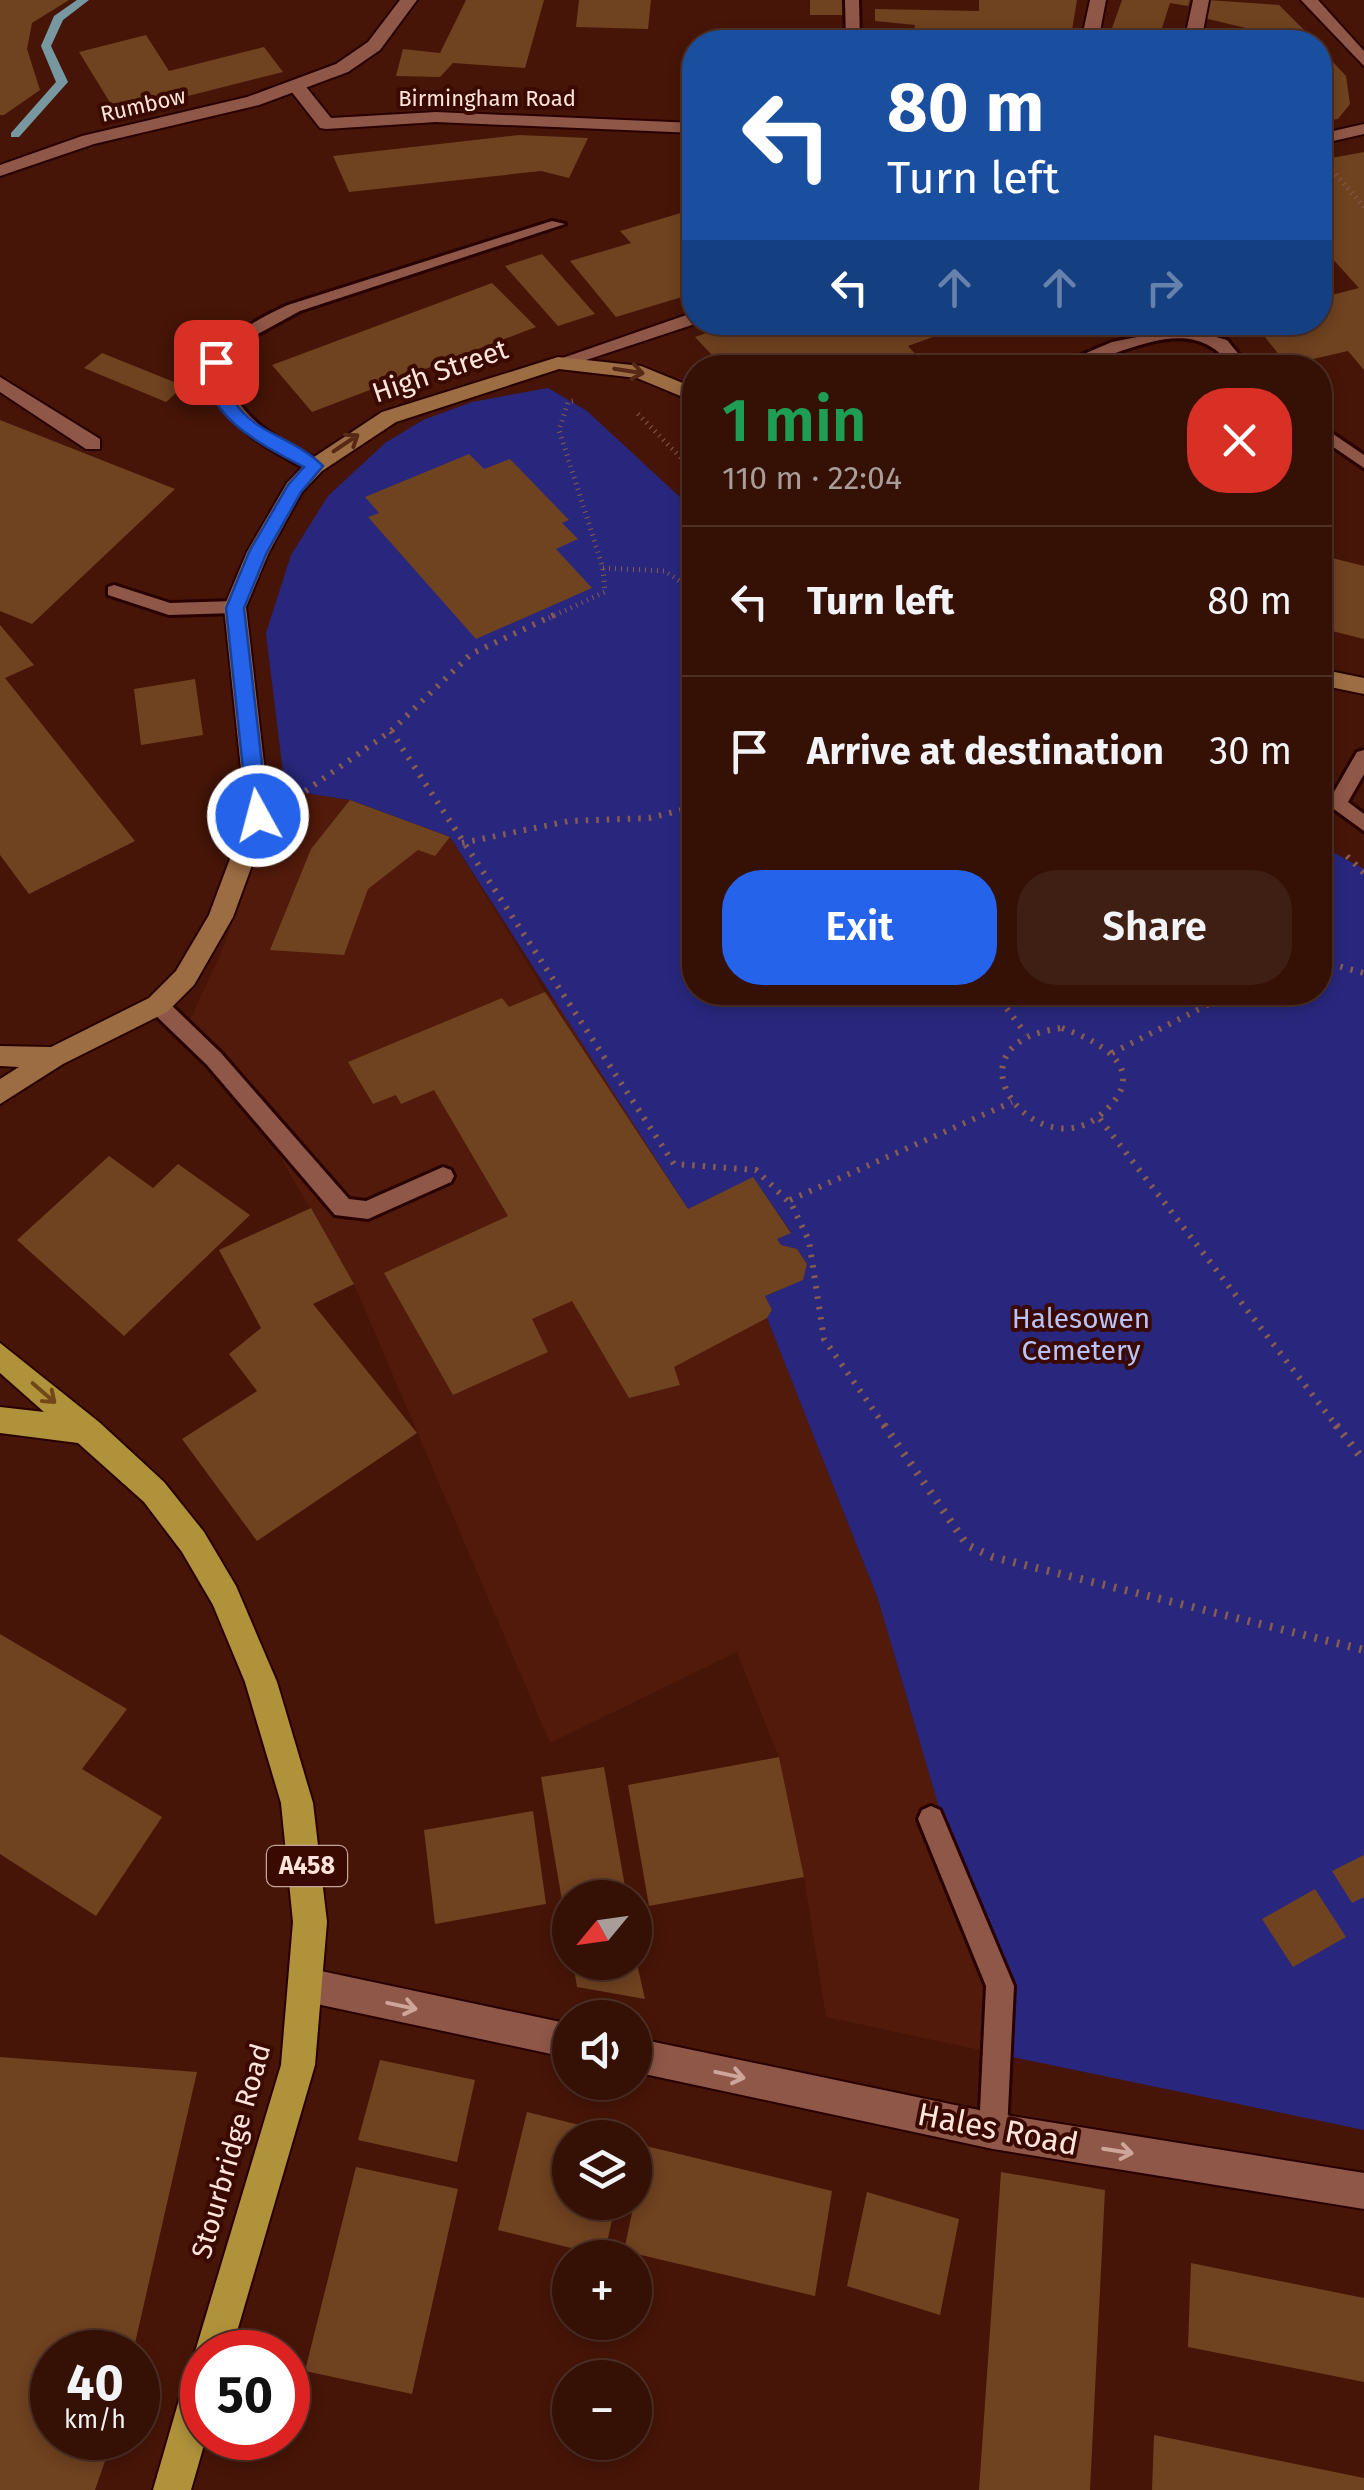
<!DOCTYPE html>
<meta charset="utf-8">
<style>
body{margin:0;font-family:"Fira Sans",sans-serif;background:#3f1e13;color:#f1f3f6;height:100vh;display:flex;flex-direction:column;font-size:38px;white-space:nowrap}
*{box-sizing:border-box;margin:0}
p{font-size:32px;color:#a99d9a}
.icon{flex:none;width:55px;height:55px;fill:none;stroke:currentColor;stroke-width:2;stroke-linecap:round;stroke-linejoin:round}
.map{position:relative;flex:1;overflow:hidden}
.panel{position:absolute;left:682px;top:355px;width:650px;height:650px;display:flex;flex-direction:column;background:#341005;border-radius:40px;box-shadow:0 5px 15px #0003,0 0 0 2px #4e3027}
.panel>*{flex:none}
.hud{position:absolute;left:682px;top:30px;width:650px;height:305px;border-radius:40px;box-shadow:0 5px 15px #0003,0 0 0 2px #4e3027;background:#1a4fa0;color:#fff;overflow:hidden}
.needle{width:65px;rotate:241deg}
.fabs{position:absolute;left:552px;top:1880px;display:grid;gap:20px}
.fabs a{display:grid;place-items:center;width:100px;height:100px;border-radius:50%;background:#341005;box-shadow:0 5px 15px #0003,0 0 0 2px #4e3027;font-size:50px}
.speed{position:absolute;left:30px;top:2330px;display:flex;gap:20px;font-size:50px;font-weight:700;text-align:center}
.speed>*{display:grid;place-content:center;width:130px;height:130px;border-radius:50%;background:#341005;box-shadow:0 5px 15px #0003,0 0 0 2px #4e3027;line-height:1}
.speed small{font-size:25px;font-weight:400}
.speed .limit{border:15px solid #d22;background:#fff;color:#111}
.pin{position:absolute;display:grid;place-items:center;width:85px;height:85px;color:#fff;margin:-42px;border-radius:20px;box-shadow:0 5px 15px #0006}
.me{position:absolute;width:110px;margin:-55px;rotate:353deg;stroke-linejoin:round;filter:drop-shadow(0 0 8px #0008)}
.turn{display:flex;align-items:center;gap:35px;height:210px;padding:0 40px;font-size:45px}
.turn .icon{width:130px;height:130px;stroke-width:2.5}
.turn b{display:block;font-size:70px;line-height:85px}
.lanes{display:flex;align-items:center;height:95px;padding:0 40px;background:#0003;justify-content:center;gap:50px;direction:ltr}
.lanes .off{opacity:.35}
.round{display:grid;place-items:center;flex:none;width:105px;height:105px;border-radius:40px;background:#3f1e13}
.head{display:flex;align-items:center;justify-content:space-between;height:170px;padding:0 40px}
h1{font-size:60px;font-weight:600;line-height:75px;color:#1e9e55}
.action{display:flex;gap:20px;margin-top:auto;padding:20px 40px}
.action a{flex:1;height:115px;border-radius:40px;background:#2563eb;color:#fff;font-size:40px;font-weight:600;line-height:115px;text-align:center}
.action a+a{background:#3f1e13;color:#f1f3f6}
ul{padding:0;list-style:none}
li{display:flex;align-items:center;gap:30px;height:150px;padding:0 40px;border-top:2px solid #4e3027}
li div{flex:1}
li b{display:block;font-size:38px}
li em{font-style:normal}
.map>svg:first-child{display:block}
</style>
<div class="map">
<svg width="1364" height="2490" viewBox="0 0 1364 2490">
<rect width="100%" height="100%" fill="#461507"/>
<path fill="#521a0a" d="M284,781L305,793L350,800L450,837L545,992L753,1177L791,1233L781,1245L797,1249L807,1264L803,1280L767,1318L878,1599L1012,2057L826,2017L804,1877L779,1757L737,1652L550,1743L354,1284L237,1083L188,1024L221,953Z"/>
<path fill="#28277d" d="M548,388L587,411L695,511V992H1320V845L1364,869V2130L1012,2057L878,1599L767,1318L772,1310L765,1296L803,1279L807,1264L797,1249L781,1245L777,1239L791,1232L753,1178L688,1209L450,837L350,800L305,793L284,781L266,633L291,555L328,496L385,443L423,420L472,402Z"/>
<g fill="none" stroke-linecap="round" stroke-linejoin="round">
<path fill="#7798a0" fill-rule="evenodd" d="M77,0H89L63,20L51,46L68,82L19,137H11V133L56,82L41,46L54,16Z"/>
</g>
<path fill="#6f4220" d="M0,0H69L32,23L27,49L40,90L4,115H0Z
M466,0H544L525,68L453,63L440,77L396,76L403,49L440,53Z
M579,0H651L648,29L576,27Z
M810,0H842L843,15H810Z
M979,0H1077L1070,42H913L915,25L875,21V9L979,11Z
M1122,0H1190L1188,6L1170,3L1162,28L1179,31L1175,42H1107Z
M1208,0L1279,5L1316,42H1265L1254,30L1204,18Z
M146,35L169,71L264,47L283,72L117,114L79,52Z
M1320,48L1346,76L1350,104L1338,119L1320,122Z
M519,135L588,138L569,178L541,171L349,192L333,156Z
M1364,152V370L1348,351L1287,365L1265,337L1286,330L1278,322H1320V298L1359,288L1320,245V160Z
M681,213L695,229V293L616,317L570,261L631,243L620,231Z
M542,254L595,314L558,326L505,266Z
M492,283L536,327L312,412L272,365Z
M737,322H972V323L908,346L928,368H724L695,337Z
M102,353L184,386L166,402L84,368Z
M0,420L175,489L32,624L0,611Z
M469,454L484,469L510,459L569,520L562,523L578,539L556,549L592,588L476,639L368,517L379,513L365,497Z
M1320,555L1364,566V639L1320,628Z
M0,625L34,665L5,678L135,841L29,894L0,855Z
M195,679L203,735L141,745L134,689Z
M350,800L450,837L435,856L418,850L368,889L344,955L270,950L311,849Z
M545,992L688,1209L753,1177L791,1233L777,1239L781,1245L797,1249L807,1264L803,1280L765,1296L772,1310L767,1318L674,1367L680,1385L629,1398L572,1301L532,1319L548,1352L453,1395L384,1273L508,1216L434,1090L401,1104L396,1095L373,1104L348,1062L502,998L509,1007Z
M109,1156L153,1188L178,1164L250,1215L124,1336L17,1240Z
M311,1208L354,1284L313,1304L417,1433L257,1541L182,1439L257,1391L229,1354L261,1328L219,1250Z
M0,1634L127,1709L82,1769L162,1817L96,1916L0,1854Z
M779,1757L804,1877L649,1906L628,1785Z
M604,1767L627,1898H570L568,1936L541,1777Z
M533,1811L546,1904L435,1924L424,1830Z
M1364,1855V1897L1352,1903L1332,1871Z
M1315,1889L1346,1937L1293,1967L1262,1919Z
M635,1955L645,1999L577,1987L573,1962H635Z
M0,2057L197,2072L133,2352H52V2438H113L95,2490H0Z
M380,2060L475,2080L457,2162L358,2140Z
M527,2112L624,2136L570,2138V2202H616L604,2256L498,2230Z
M646,2146L832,2191L815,2296L624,2251Z
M356,2167L458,2189L412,2394L305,2371Z
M1001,2172L1105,2190L1090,2490H979Z
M867,2192L959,2219L940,2315L847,2286Z
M1191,2263L1364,2298V2382L1188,2347Z
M1154,2435L1364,2478V2490H1152Z"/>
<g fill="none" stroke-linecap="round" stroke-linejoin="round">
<defs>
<path id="service" d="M845,0H859L860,42H846Z
M552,221L565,224L300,311L258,334L224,363C232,418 276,438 321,462V470C308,472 296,463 285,457C244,435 215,410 208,362C229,336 258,318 288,305Z
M1183,328L1227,340L1250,368H1233C1186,301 1112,368 1051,368L1112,342Z
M1320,425L1364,455V468L1320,438Z
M114,585L170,603L235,601L244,607L235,613L169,615L108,595V587Z
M1364,750V774L1348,802L1364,814V831L1327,804L1357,752Z
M158,997L165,999L221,1053L349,1199L366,1201L443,1167L451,1170L454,1176L451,1182L368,1219L335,1215L207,1065L151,1011L148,1005L151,999Z
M931,1806L940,1810L1014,1986L1007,2131L1003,2141L993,2145L983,2141L979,2131L986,1986L918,1819L922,1810Z"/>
<path id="pedestrian" d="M1090,0H1106L1098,42H1081Z
M1364,124V134L1320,144V134Z
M695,312V322H701L565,367H551L548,363Z"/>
<path id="minor" d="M1193,0H1209L1201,42H1184Z
M1301,0H1318L1364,51V66Z
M291,83H303L331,118L436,112L695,123V133L436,122L326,129L320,128L291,91Z
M0,377L100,439V449H86L0,392Z
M307,1968L570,2024V2058L307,2002L295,1997L290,1985L295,1973Z
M635,2038L993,2113L1364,2173V2209L993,2149L635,2072Z"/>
<path id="tertiary" d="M400,0H417L380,50L348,72L259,105L94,144L0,176V165L82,136L247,97L336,64L368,42Z"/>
<path id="secondary" d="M558,357L641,366L695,388V402L637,378L559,369L396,422L322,471L302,492L269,552L246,607L270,816L233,917L194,985L167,1012L63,1064L0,1104V1079L19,1067L0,1066V1046L51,1047L149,998L176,971L209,915L246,816L224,607L247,552L287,483L308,461L382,412Z
M1320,669L1364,678V694L1320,685Z"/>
<path id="trunk" d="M0,1343L99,1422L164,1482L204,1532L236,1586L277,1682L313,1803L327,1922L315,2065L231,2352H202V2366L195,2352L281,2065L293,1922L281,1803L245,1682L213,1605L182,1552L144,1502L78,1443L0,1433V1407L44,1412L0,1373Z
M202,2367V2438H206L191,2490H153L183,2386L189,2373Z"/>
</defs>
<use href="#service" stroke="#290000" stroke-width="6"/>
<use href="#pedestrian" stroke="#290000" stroke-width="4"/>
<use href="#minor" stroke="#290000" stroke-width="4"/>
<use href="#tertiary" stroke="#290000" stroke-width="4"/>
<use href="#secondary" stroke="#290000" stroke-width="4"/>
<use href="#trunk" stroke="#290000" stroke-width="4"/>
<path stroke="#865c50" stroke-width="5" stroke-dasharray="1 5" stroke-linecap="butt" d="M1332,170L1364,207
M638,414L695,472
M603,568L665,571L695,592
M549,618L605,592L603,568L559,430L568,402L573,401"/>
<path stroke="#865c50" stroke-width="6" stroke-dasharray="2.5 8" stroke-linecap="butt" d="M391,731L674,1164L756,1170L792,1205L809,1241L824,1339L886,1428
M297,797L391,731L471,654L554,615
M462,843L569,821L649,818L695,807
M1347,856L1364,873
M1320,961L1364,973
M994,992L1026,1034
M1062,1028C1107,1044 1153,1073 1098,1117C1034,1166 939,1043 1062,1028Z
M1112,1053L1233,992
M1100,1119L1338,1428
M790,1200L1012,1102"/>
<path stroke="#865c50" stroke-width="8" stroke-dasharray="2.5 9" stroke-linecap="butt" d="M884,1425L967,1545L993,1557L1364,1650
M1336,1425L1364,1461"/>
<use href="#service" fill="#8f5748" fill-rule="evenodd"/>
<use href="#pedestrian" fill="#8f5748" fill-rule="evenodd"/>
<use href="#minor" fill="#8f5748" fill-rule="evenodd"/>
<use href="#tertiary" fill="#8f5748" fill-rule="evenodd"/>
<use href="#secondary" fill="#9c6d43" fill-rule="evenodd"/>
<use href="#trunk" fill="#b0923b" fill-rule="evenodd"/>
</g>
<defs><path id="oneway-shaft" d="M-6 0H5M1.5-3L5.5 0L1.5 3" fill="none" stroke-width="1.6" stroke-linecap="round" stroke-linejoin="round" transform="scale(2.5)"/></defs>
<g stroke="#572814">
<use href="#oneway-shaft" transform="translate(629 371) rotate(9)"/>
<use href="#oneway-shaft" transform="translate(346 443) rotate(-34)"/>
</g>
<use stroke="#6f471b" href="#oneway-shaft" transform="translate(44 1393) rotate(41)"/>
<g stroke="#cda599">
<use href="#oneway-shaft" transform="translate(402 2006) rotate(12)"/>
<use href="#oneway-shaft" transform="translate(730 2075) rotate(12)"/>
<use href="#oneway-shaft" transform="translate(1118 2151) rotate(9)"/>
</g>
<path fill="#2563eb" stroke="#184099" stroke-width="2.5" d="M210,359L225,362C226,433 285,428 323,466L301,492L267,552L244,608L268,816L258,823L248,816L226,608L249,552L288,485L304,467C265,447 194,412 210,359Z"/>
<g text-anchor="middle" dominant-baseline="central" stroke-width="8" stroke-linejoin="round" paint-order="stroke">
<g font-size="22" fill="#ffe4dc" stroke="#3a0a00">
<text x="487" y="98">Birmingham Road</text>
<text transform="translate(143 105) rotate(-13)">Rumbow</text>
</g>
<rect fill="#3a0a00" stroke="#c4a39a" stroke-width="2.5" x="267" y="1846" width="80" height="40" rx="8"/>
<g font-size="25" font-weight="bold" fill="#ffe4dc">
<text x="307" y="1866">A458</text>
</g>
<g font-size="28" fill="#ffe4dc" stroke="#3a0a00">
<text transform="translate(440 371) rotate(-19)">High Street</text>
<text transform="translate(231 2151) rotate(-74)">Stourbridge Road</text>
</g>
<g font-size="28" fill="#b9c3f9" stroke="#3a0a00">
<text x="1081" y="1318">Halesowen<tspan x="1081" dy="32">Cemetery</tspan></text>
</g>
<g font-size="32" fill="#ffe4dc" stroke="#3a0a00">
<text transform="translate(998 2129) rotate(11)">Hales Road</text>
</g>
</g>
</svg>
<div class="fabs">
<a><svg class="needle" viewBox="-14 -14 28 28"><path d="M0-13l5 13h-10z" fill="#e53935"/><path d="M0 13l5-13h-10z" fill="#a99d9a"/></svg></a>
<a><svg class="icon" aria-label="sound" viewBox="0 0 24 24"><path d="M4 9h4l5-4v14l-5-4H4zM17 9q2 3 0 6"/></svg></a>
<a><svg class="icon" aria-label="layers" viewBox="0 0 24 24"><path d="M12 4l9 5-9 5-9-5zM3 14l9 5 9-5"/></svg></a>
<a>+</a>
<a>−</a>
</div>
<div class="speed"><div>40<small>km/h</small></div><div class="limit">50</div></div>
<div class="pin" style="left:216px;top:362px;background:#d93025"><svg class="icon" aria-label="arrive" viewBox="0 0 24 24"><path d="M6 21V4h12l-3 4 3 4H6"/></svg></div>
<svg class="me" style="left:258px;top:816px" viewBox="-20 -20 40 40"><circle r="17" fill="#2563eb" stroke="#fff" stroke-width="3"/><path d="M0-11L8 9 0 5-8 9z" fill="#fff"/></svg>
<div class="hud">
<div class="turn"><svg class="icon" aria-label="left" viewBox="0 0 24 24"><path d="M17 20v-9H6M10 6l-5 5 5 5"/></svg><div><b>80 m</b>Turn left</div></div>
<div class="lanes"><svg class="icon" aria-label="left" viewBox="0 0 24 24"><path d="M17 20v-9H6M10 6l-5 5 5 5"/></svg><svg class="icon off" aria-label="ahead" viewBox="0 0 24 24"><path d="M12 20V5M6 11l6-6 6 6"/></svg><svg class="icon off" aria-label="ahead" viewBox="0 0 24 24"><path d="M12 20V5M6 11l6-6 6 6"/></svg><svg class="icon off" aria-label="right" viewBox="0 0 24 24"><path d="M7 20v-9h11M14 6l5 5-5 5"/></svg></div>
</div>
<section class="panel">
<div class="head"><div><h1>1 min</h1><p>110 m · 22:04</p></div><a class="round" style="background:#d93025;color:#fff"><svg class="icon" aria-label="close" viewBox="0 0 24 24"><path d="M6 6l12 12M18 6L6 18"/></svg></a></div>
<ul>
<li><svg class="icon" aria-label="left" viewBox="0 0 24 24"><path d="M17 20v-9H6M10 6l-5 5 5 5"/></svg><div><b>Turn left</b></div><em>80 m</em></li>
<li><svg class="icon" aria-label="arrive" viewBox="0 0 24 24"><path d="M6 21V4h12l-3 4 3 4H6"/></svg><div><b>Arrive at destination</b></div><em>30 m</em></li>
</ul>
<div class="action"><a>Exit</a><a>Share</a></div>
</section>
</div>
